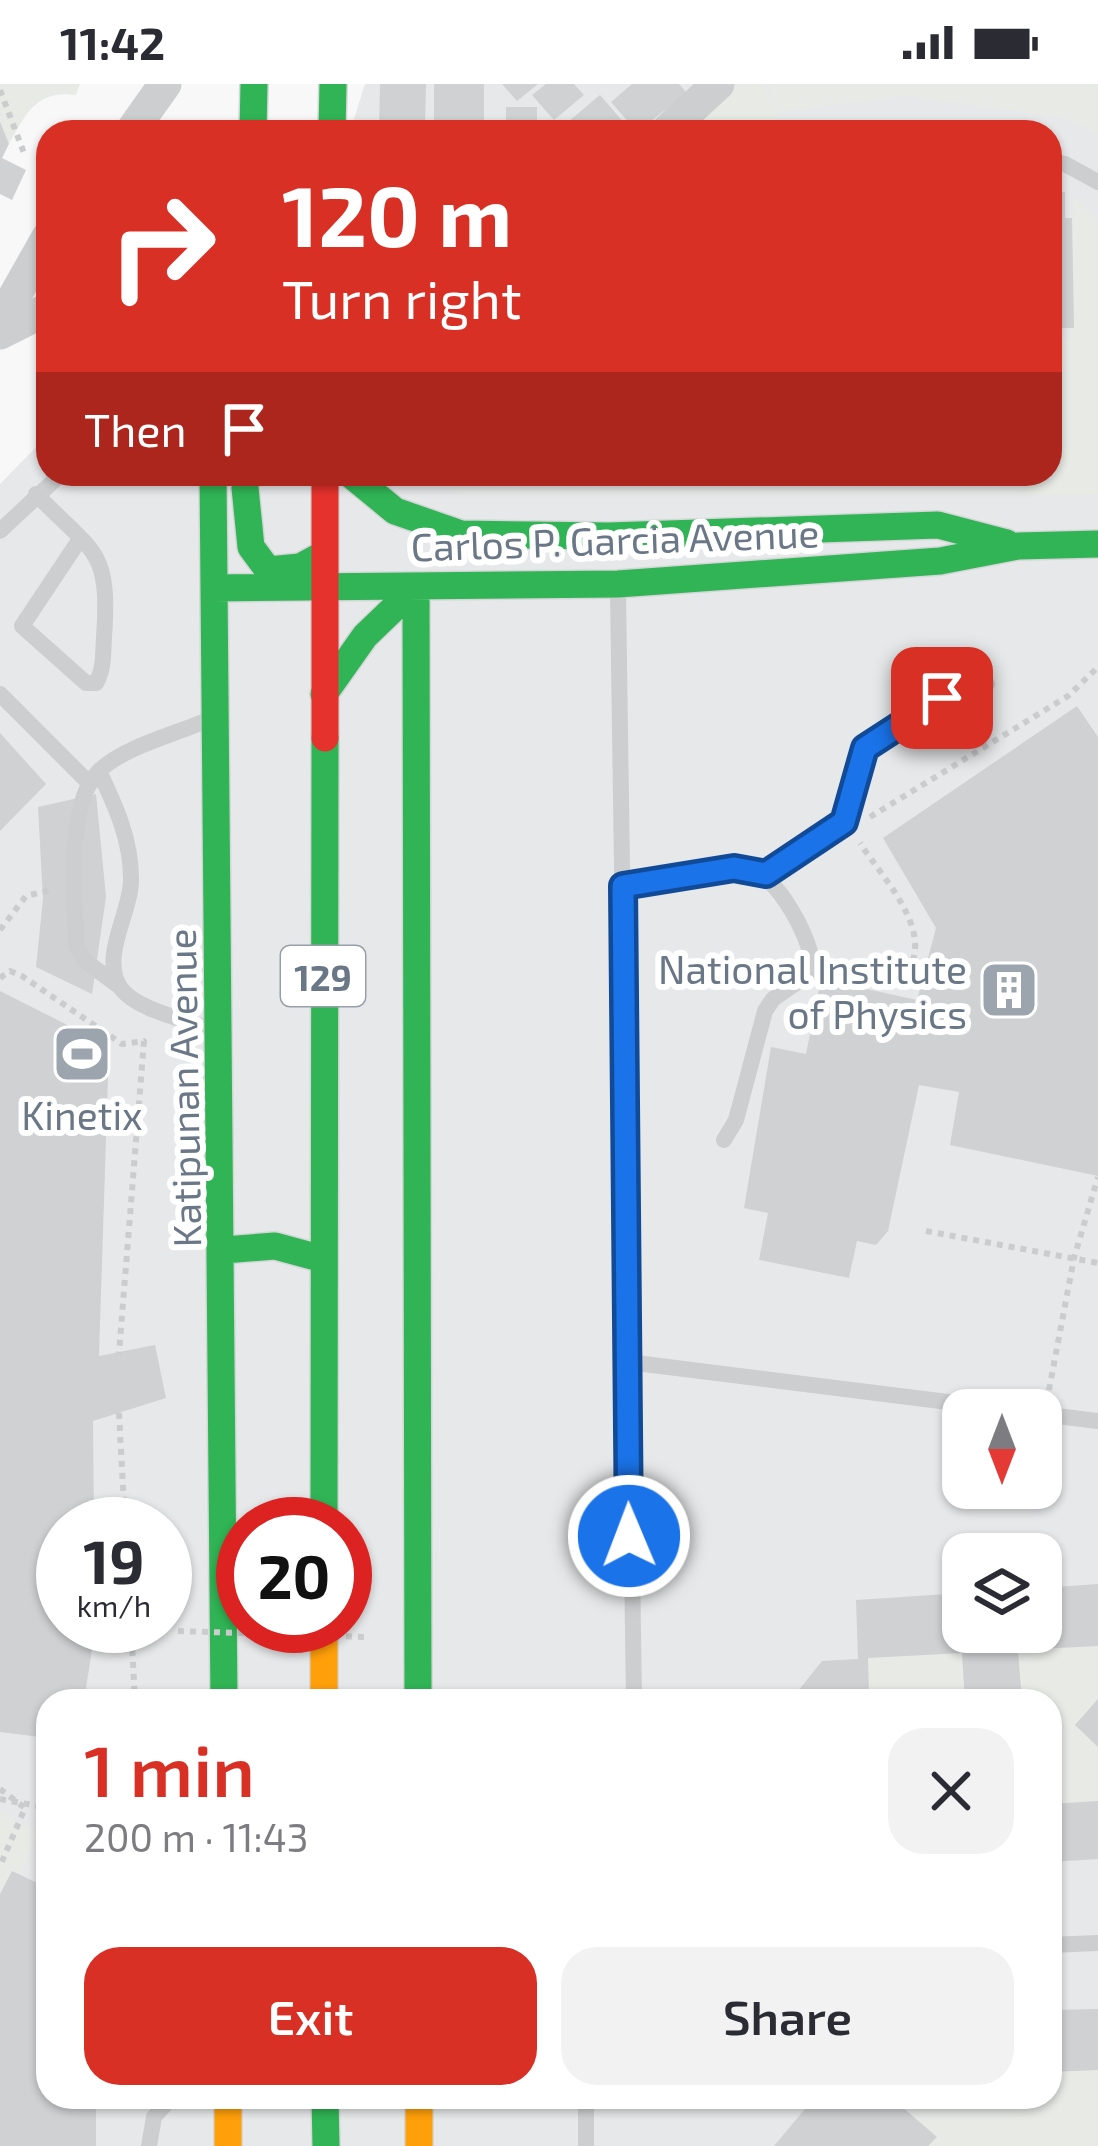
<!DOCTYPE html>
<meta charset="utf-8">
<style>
body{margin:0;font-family:"Exo 2",sans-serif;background:#f2f2f3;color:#2b2b33;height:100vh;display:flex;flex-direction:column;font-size:45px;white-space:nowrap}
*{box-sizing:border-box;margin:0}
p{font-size:39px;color:#7c7c81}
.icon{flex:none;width:66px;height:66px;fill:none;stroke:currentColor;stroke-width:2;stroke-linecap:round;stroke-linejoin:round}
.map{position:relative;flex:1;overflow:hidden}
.sheet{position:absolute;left:36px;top:1605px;width:1026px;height:420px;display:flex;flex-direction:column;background:#fff;border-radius:36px;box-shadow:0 3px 9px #0004}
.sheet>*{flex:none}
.hud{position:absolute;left:36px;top:36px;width:1026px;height:366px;border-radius:36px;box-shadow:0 3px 9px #0004;background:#d93025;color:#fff;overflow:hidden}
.needle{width:78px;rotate:180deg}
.fabs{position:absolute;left:942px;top:1305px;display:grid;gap:24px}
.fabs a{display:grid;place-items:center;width:120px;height:120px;border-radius:24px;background:#fff;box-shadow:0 3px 9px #0004;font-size:60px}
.speed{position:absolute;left:36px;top:1413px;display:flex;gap:24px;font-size:60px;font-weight:700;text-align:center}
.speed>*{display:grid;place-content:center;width:156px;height:156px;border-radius:50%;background:#fff;box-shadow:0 3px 9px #0004;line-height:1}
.speed small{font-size:30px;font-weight:400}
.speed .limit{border:18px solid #d22;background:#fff;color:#111}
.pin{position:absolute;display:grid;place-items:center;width:102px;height:102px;color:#fff;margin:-51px;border-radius:24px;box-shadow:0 6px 18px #0006}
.me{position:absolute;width:132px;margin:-66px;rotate:359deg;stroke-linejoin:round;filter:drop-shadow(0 0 9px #0008)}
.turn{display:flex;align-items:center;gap:42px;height:252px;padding:0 48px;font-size:54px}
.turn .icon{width:156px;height:156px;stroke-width:2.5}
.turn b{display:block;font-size:84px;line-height:102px}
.then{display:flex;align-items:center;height:114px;padding:0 48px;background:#0003;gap:24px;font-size:45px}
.round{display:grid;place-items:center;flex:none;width:126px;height:126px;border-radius:36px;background:#f2f2f3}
.head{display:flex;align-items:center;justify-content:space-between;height:204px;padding:0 48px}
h1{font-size:72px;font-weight:600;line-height:90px;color:#d93025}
.cta{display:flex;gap:24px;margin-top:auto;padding:24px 48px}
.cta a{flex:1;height:138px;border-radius:36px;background:#d93025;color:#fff;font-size:48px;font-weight:600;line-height:138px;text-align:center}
.cta a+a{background:#f2f2f3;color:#2b2b33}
.status{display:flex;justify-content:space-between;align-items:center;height:84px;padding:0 60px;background:#fff;direction:ltr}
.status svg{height:33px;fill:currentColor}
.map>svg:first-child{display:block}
</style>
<div class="status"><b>11:42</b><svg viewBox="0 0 49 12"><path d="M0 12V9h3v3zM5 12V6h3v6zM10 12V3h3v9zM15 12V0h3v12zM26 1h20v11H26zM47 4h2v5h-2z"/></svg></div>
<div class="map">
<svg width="1098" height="2062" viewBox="0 0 1098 2062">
<rect width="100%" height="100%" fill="#f8f8f8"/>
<path fill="#e7e8e9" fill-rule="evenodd" d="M365,0H1098V2062H0V400L48,351V390H1050V48H344L353,38ZM963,1326H1041V1404H963ZM63,1440H165V1542H63ZM243,1440H345V1542H243ZM963,1470H1041V1548H963ZM48,1617H1050V2013H48Z"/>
<path fill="#e7eae5" d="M0,0H80L76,11C37,6 26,29 9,60L0,36Z
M721,0H763L772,18L770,0H1098V49L1061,33L906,12L777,28V48H650Z
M1074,112L1098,138V410H460L440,390H1050V255L1070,254Z
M1098,1562V1717L1050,1720V1617H1022L1018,1566Z
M962,1569L965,1617H877L869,1610L868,1574Z
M0,1728L37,1747L0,1845Z
M1098,1986V2062H928L936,2053L901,2022L908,2013H1050V1988Z"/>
<path fill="#cfd1d2" d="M380,0H426L425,48H379Z
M434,0H484V48H434Z
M502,0H538L517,17Z
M546,0H574L584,11L554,36L532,11Z
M632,0H679L687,9L637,48L611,18Z
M600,11L632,48H566L562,43Z
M506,23H537V41H506Z
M0,37L9,60L2,74L26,86L12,116L0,110Z
M1065,108V134H1072L1074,244H1050V109Z
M1077,622L1098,653V1092L950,1061L959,1008L919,1001L888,1147L876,1161L857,1157L849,1194L759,1176L768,1129L744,1124L771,963L806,970L821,895L917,916L936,844L883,754Z
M0,649L46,700L0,747Z
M96,710L106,813L92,910L36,883L43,815L38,723Z
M0,907L109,962L99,1272L155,1261L166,1314L93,1337L94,1440H63V1542H95V1546L84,1617H48V1654L0,1648Z
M1098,1500V1562L1018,1566L1022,1617H965L962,1569L868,1574L869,1610L877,1617H790L822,1577L858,1575L856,1516L963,1509V1548H1041V1504Z
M1098,1615V1663L1075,1641Z
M1098,1717V1775L1050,1778V1720Z
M12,1787L48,1804V2013H96V2062H0V1810Z
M1098,1925V1986L1050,1988V1926Z
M815,2013H908L901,2022L937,2053L928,2062H774Z"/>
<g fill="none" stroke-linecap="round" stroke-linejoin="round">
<defs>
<path id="fast" d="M253,48L254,0
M332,48L333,0
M213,390L224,1617
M350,390L395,427L461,450L609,452L938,441L1007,459
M245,404L251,463L268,486L300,483L324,470
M416,503L418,1617
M214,504L618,500L940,477L1018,462L1098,460
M324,610L365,552L416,503
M224,1166L275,1162L323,1175
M324,1440L325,654
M325,2013L326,2062"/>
<path id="slow" d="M324,1542V1617
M228,2013V2062
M419,2013V2062"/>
<path id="jam" d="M325,654V390"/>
</defs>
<use href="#fast" stroke="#d5d6d7" stroke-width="30"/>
<use href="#slow" stroke="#d5d6d7" stroke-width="30"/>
<use href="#jam" stroke="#d5d6d7" stroke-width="30"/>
<path stroke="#cbcccd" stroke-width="6" stroke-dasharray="6 6" stroke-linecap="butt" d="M0,6L24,69
M870,733L1068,612L1098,583
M0,846L26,812L51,806
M841,891L899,898C943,855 886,799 860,759
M0,894L10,887L22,892L122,960L144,957L119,1269
M926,1147L1098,1179
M1049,1306L1074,1174L1098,1093
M119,1329L125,1440
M131,1542L135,1617
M0,1705L25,1724L0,1782
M0,1715L48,1724"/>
<path stroke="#cdcecf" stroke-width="16" d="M1050,78L1065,80L1098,98
M36,410C95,471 110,464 104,553C103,569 104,586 96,599H86L22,542L80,455
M0,447L61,390
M618,507L634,1617
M0,610L90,700
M99,687C115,721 131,755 131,794C132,827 100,872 120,903C135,926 188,936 213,946
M766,790L844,738C849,715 851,686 864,666C884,634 953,610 987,600
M623,802L749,784C781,796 810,853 814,887L773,915L765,927L736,1036L724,1056
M119,902L85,877L76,862C76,816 64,722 99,687C125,662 177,650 210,635
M628,1278L1012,1326
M1041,1330L1098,1337
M1050,1861L1098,1859
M149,2062L154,2033L172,2013
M586,2062V2013"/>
<path stroke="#cdcecf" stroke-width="33" d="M131,48L165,0
M666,48L718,0
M0,238L48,153
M0,249L48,225"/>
<use href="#fast" stroke="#30b455" stroke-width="27"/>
<use href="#slow" stroke="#ff9f0a" stroke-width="27"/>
<use href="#jam" stroke="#e5322d" stroke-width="27"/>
<path stroke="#cbcccd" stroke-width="6" stroke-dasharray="6 6" stroke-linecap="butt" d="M178,1547L367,1553"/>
</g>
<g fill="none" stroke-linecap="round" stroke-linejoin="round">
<defs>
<path id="route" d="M629,1452L623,802L734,784L766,790L844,738L865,664L942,614"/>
</defs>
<use href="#route" stroke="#114b97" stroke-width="30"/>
<use href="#route" stroke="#1a73e8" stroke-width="21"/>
</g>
<defs>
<symbol id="building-square" viewBox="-11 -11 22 22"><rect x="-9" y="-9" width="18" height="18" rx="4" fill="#9ca4ae" stroke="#fff"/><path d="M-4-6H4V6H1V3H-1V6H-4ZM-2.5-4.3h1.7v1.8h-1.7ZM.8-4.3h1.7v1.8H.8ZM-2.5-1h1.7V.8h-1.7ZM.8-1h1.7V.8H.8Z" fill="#fff"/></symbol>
<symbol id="stadium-square" viewBox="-11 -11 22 22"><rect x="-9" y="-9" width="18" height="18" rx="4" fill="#9ca4ae" stroke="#fff"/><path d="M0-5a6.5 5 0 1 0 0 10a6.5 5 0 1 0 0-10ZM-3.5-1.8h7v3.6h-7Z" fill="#fff"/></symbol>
</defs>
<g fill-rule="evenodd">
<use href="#building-square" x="976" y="873" width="66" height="66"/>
<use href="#stadium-square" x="49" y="937" width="66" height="66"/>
</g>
<g text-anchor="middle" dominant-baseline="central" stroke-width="12" stroke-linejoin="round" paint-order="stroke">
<rect fill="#fff" stroke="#97a0aa" stroke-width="3" x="281" y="862" width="84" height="60" rx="9"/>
<g font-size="36" font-weight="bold" fill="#6a7786">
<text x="323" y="892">129</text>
</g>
<g font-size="39" fill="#6a7786" stroke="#fff">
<text transform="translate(615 455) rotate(-2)">Carlos P. Garcia Avenue</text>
<text transform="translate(183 1004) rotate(-91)">Katipunan Avenue</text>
</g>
<g font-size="39" fill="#6a7786" stroke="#fff" text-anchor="end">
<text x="967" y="884">National Institute<tspan x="967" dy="45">of Physics</tspan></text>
<text x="82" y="1030" text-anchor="middle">Kinetix</text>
</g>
</g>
</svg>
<div class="fabs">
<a><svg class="needle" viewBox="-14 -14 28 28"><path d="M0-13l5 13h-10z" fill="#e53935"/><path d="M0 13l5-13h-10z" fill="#7c7c81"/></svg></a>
<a><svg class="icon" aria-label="layers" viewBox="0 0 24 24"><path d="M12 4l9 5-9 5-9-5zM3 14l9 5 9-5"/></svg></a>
</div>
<div class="speed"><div>19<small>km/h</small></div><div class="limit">20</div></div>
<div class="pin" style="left:942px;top:614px;background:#d93025"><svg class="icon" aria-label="arrive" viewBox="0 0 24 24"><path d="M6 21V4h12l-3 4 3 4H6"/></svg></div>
<svg class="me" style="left:629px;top:1452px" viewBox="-20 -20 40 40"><circle r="17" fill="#1a73e8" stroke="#fff" stroke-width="3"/><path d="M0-11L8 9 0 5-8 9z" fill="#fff"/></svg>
<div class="hud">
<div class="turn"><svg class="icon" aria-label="right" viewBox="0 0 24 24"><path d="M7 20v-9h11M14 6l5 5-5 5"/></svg><div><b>120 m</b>Turn right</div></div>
<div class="then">Then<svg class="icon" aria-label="arrive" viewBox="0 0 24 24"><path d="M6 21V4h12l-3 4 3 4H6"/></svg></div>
</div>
<section class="sheet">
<div class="head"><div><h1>1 min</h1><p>200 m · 11:43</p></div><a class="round"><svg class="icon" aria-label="close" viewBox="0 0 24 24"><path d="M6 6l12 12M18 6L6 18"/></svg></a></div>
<div class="cta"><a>Exit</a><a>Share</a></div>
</section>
</div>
